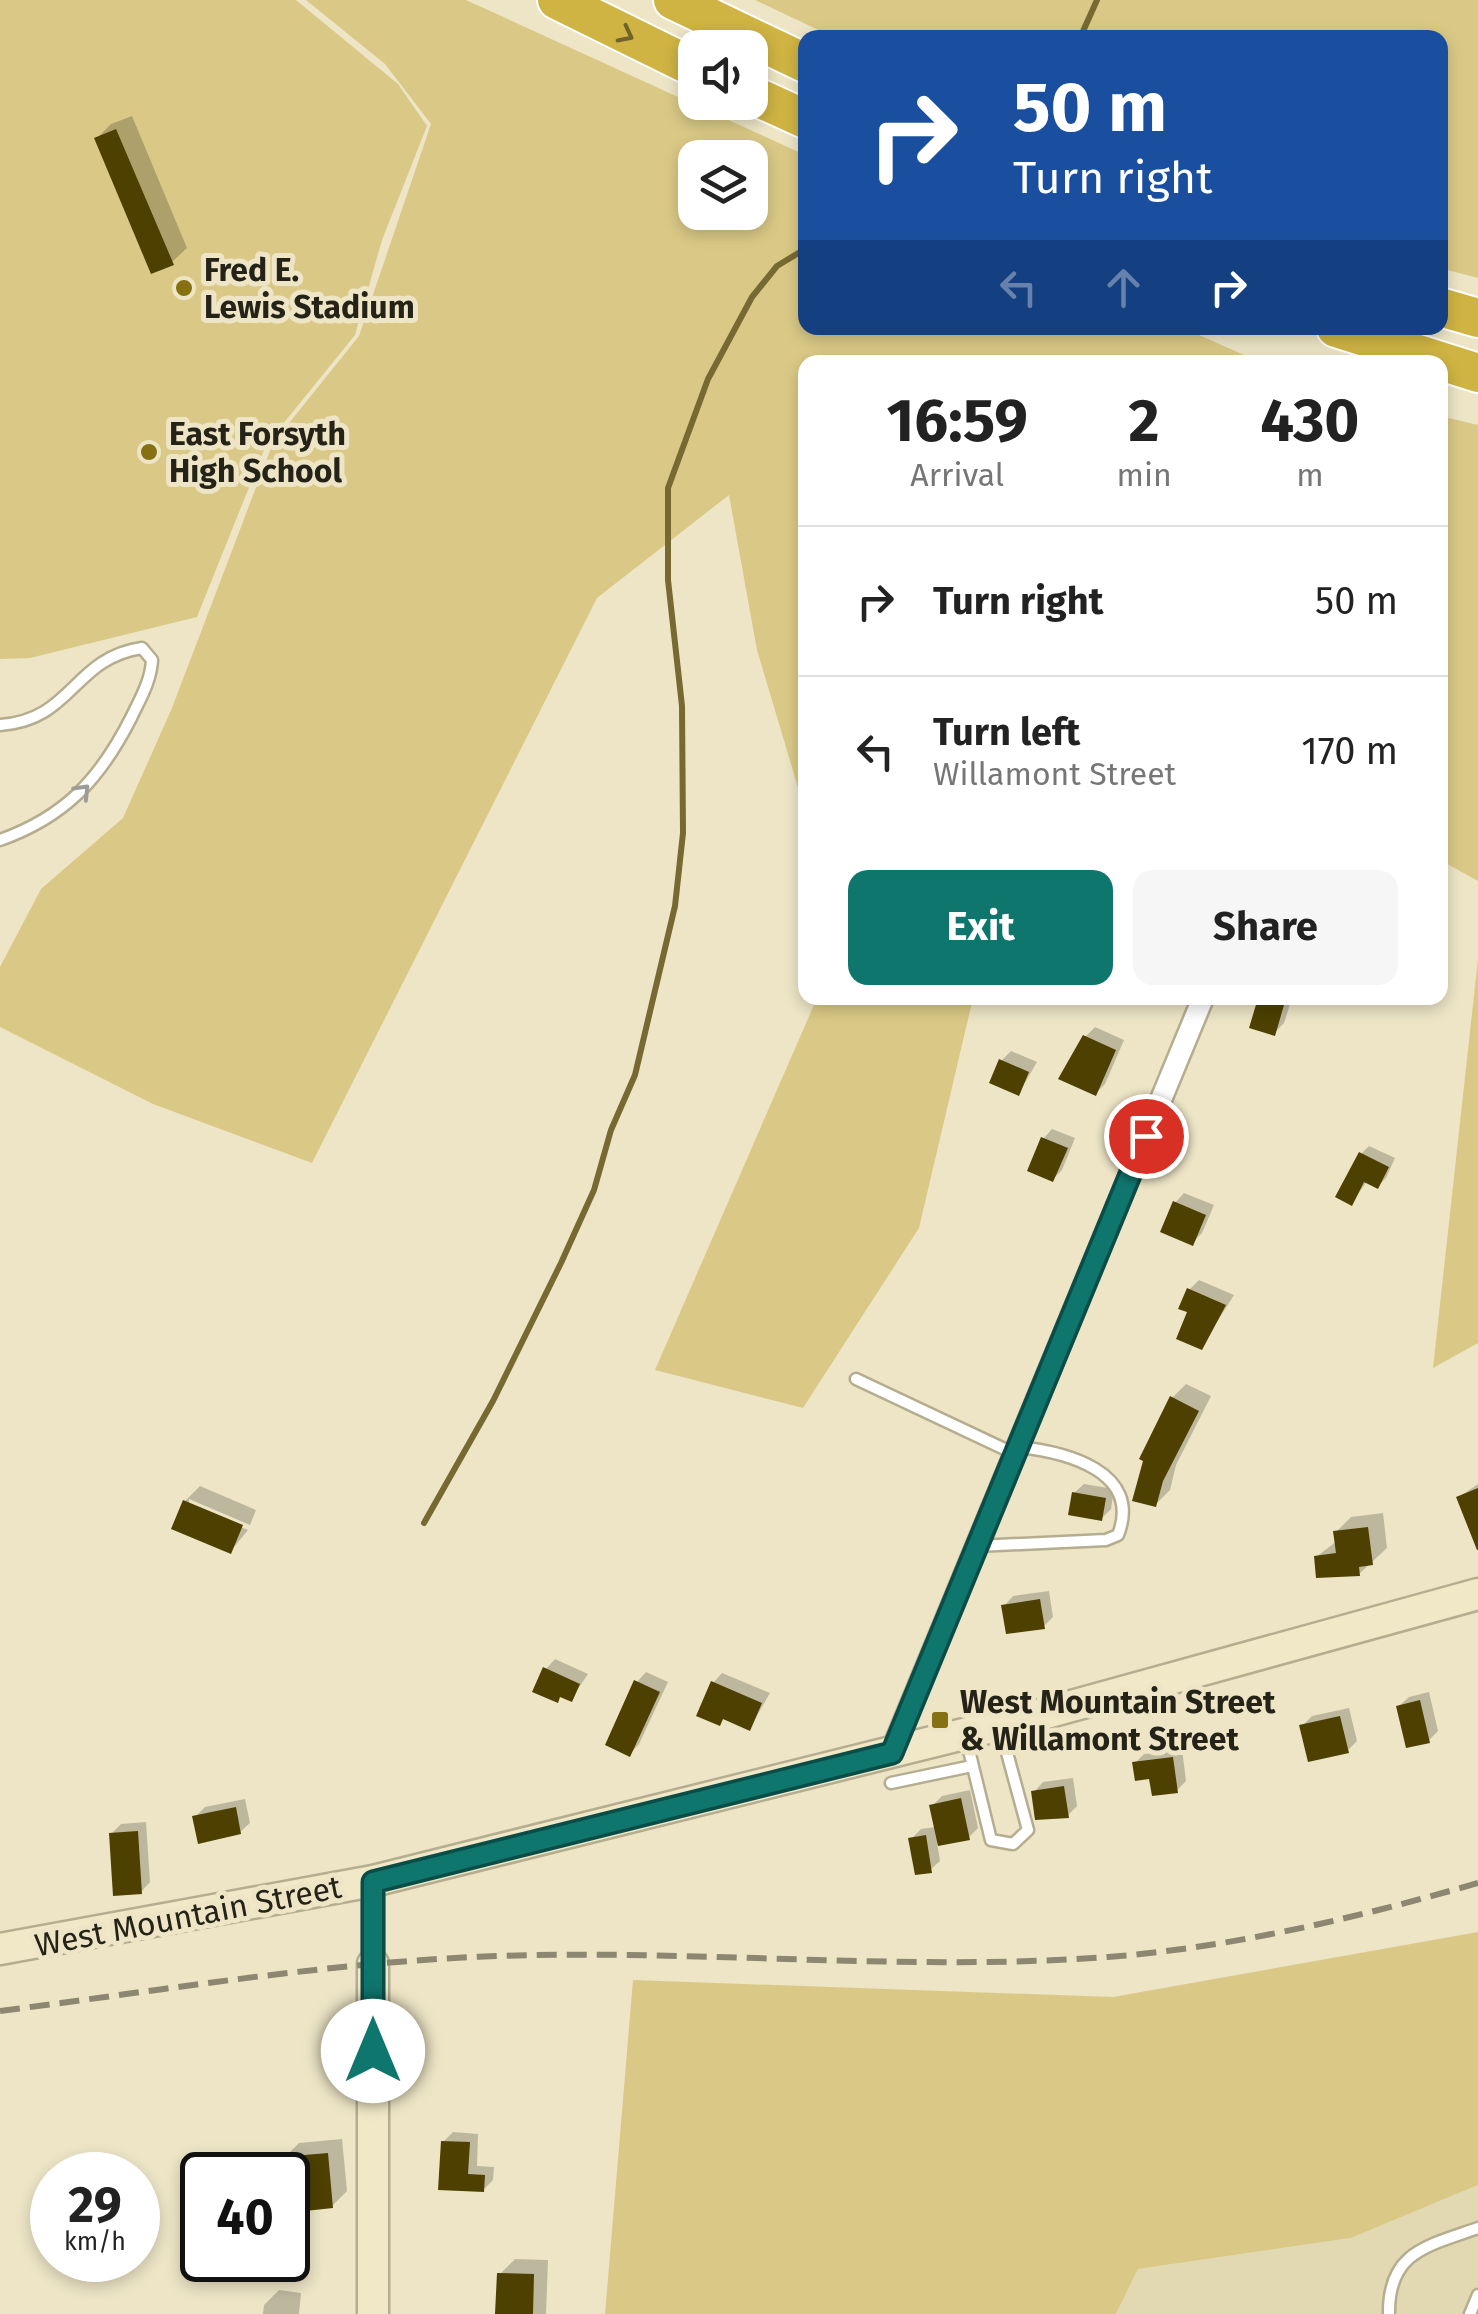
<!DOCTYPE html>
<style>
body{margin:0;font-family:"Fira Sans",sans-serif;background:#f6f6f6;color:#222;height:100vh;display:flex;flex-direction:column;font-size:38px;white-space:nowrap}
*{box-sizing:border-box;margin:0}
p{font-size:32px;color:#767676}
.icon{flex:none;width:55px;height:55px;fill:none;stroke:currentColor;stroke-width:2;stroke-linecap:round;stroke-linejoin:round}
.map{position:relative;flex:1;overflow:hidden}
.panel{position:absolute;left:798px;top:355px;width:650px;height:650px;display:flex;flex-direction:column;background:#fff;border-radius:20px;box-shadow:0 5px 15px #0003}
.panel>*{flex:none}
.hud{position:absolute;left:798px;top:30px;width:650px;height:305px;border-radius:20px;box-shadow:0 5px 15px #0003;background:#1a4fa0;color:#fff;overflow:hidden}
.controls{position:absolute;left:678px;top:30px;display:grid;gap:20px}
.controls a{display:grid;place-items:center;width:90px;height:90px;border-radius:20px;background:#fff;box-shadow:0 5px 15px #0003;font-size:50px}
.speed{position:absolute;left:30px;top:2152px;display:flex;gap:20px;font-size:50px;font-weight:700;text-align:center}
.speed>*{display:grid;place-content:center;width:130px;height:130px;border-radius:50%;background:#fff;box-shadow:0 5px 15px #0003;line-height:1}
.speed small{font-size:25px;font-weight:400}
.speed .limit{border:5px solid #111;border-radius:15px;background:#fff;color:#111}
.pin{position:absolute;display:grid;place-items:center;width:85px;height:85px;color:#fff;margin:-42px;border:5px solid #fff;border-radius:50%;box-shadow:0 2px 10px #0007}
.me{position:absolute;width:110px;margin:-55px;rotate:0deg;stroke-linejoin:round;filter:drop-shadow(0 0 8px #0008)}
.turn{display:flex;align-items:center;gap:35px;height:210px;padding:0 50px;font-size:45px}
.turn .icon{width:130px;height:130px;stroke-width:2.5}
.turn b{display:block;font-size:70px;line-height:85px}
.lanes{display:flex;align-items:center;height:95px;padding:0 50px;background:#0003;justify-content:center;gap:50px;direction:ltr}
.lanes .off{opacity:.35}
.eta{display:flex;justify-content:space-evenly;align-items:center;height:170px;text-align:center}
.eta b{font-size:60px;font-weight:700;line-height:70px}
.primary-button{display:flex;gap:20px;margin-top:auto;padding:20px 50px}
.primary-button a{flex:1;height:115px;border-radius:20px;background:#0f766e;color:#fff;font-size:40px;font-weight:700;line-height:115px;text-align:center}
.primary-button a+a{background:#f6f6f6;color:#222}
ul{padding:0;list-style:none}
li{display:flex;align-items:center;gap:30px;height:150px;padding:0 50px;border-top:2px solid #e0e0e0}
li div{flex:1}
li b{display:block;font-size:38px}
li em{font-style:normal}
.map>svg:first-child{display:block}
</style>
<div class="map">
<svg width="1478" height="2314" viewBox="0 0 1478 2314">
<rect width="100%" height="100%" fill="#ede5c6"/>
<path fill="#e2d9b2" d="M1478,2185V2314H1116L1138,2269L1351,2238Z"/>
<path fill="#dac986" fill-rule="evenodd" d="M0,0H296L398,84L427,126L382,240L355,335L266,445L197,617L30,658L0,659Z
M306,0H466L805,155V328H1183L1260,362H805V811L757,650L729,495L597,598L312,1163L153,1104L0,1027V967L41,889L123,818L172,708L273,443L359,336L431,124L385,64ZM695,158H750V212H695Z
M755,0H1478V278L1440,268V38L833,37Z
M1440,416L1478,425V881L1440,860Z
M1478,959V1343L1433,1368Z
M817,998H973L919,1228L803,1408L655,1370Z
M1478,1932V2185L1351,2238L1138,2269L1116,2314H605L633,1980L1113,1997Z"/>
<path fill="#0003" d="M132,116L187,248L172,262L96,139L111,124Z
M1260,998H1292L1284,1023L1274,1033L1252,1026Z
M1095,1027L1124,1040L1105,1084L1096,1093L1085,1037Z
M1011,1051L1037,1062L1019,1093L1001,1061Z
M1052,1129L1075,1138L1062,1170L1053,1179L1043,1139Z
M1369,1146L1395,1158L1386,1178L1378,1186L1367,1181L1352,1203L1361,1154Z
M1184,1193L1214,1205L1202,1233L1192,1243L1175,1203Z
M1199,1280L1234,1295L1201,1347L1189,1290Z
M1186,1384L1211,1396L1176,1465L1170,1490L1156,1504L1172,1398Z
M1084,1484L1114,1489L1111,1509L1102,1518L1074,1493Z
M1478,1484V1514L1459,1497Z
M200,1486L256,1510L250,1525L189,1499V1505L248,1530L230,1552L185,1501Z
M1383,1513L1387,1548L1359,1574L1316,1557L1337,1541L1336,1532L1351,1517Z
M1049,1591L1053,1617L1044,1626L1004,1606L1013,1596Z
M555,1659L588,1674L571,1699L562,1695L557,1700L546,1669Z
M646,1672L668,1682L639,1744L630,1754L637,1682Z
M722,1673L770,1693L750,1728L725,1717L720,1723L713,1683Z
M1429,1692L1438,1731L1429,1740L1399,1706L1409,1697Z
M1349,1708L1357,1741L1347,1751L1302,1726L1312,1716Z
M1182,1749L1186,1781L1177,1790L1135,1763L1144,1754Z
M1073,1778L1077,1806L1068,1815L1034,1792L1043,1782Z
M970,1790L978,1828L969,1837L937,1843L940,1861L930,1870L911,1839L921,1829L936,1827L932,1806L942,1796Z
M245,1799L250,1823L240,1832L195,1817L205,1807Z
M146,1822L150,1882L141,1892L111,1834L121,1824Z
M453,2132L478,2134L477,2166L494,2167L493,2180L483,2190L441,2187L443,2142Z
M342,2139L347,2191L332,2206L296,2185L284,2158L299,2143Z
M515,2259L548,2260L546,2314H498L500,2274Z
M279,2290L301,2293L299,2314H263L264,2305Z"/>
<g fill="none" stroke-linecap="round" stroke-linejoin="round">
<path stroke="#776932" stroke-width="6" d="M1080,38L1097,0
M424,1523L493,1401L561,1263L594,1190L611,1130L635,1075L675,906L683,833L682,706L668,580V488L708,379L752,297L777,266L805,249"/>
</g>
<path fill="#4d4000" d="M116,129L174,265L151,274L94,138Z
M1258,998H1286L1275,1036L1249,1028Z
M1083,1035L1116,1050L1096,1096L1058,1079Z
M999,1059L1029,1072L1019,1096L989,1083Z
M1041,1137L1068,1148L1053,1182L1027,1171Z
M1359,1152L1389,1167L1378,1189L1364,1182L1352,1206L1335,1197Z
M1173,1201L1206,1215L1193,1246L1160,1232Z
M1187,1288L1226,1305L1202,1350L1176,1339L1187,1312L1178,1309Z
M1170,1396L1199,1411L1163,1481L1156,1507L1132,1501L1143,1461L1139,1459Z
M1478,1488V1550H1477L1456,1497Z
M1072,1492L1106,1498L1102,1521L1068,1515Z
M183,1500L243,1525L231,1554L171,1529Z
M1368,1527L1373,1565L1359,1567L1360,1576L1316,1578L1314,1556L1336,1553L1333,1531Z
M1040,1599L1045,1629L1006,1634L1001,1605Z
M543,1667L580,1684L572,1702L560,1697L558,1703L532,1692Z
M634,1680L660,1692L630,1757L605,1745Z
M711,1681L762,1703L750,1731L723,1719L720,1726L696,1716Z
M1420,1700L1430,1743L1406,1748L1396,1706Z
M1340,1716L1349,1753L1308,1762L1299,1725Z
M1173,1757L1178,1793L1152,1796L1149,1779L1135,1781L1132,1762Z
M1064,1786L1069,1818L1035,1820L1031,1791Z
M961,1798L970,1840L938,1846L929,1805Z
M236,1807L241,1834L198,1844L192,1816Z
M138,1831L142,1894L113,1896L109,1833Z
M926,1835L932,1873L915,1875L908,1838Z
M441,2141L470,2142L468,2174L485,2175L484,2192L438,2190Z
M328,2153L333,2208L296,2212L293,2188H288L281,2157Z
M497,2273L534,2274L533,2314H495Z"/>
<g fill="none" stroke-linecap="round" stroke-linejoin="round">
<defs>
<path id="lane" d="M0,725C73,720 73,658 142,648L152,660C151,681 140,699 131,718C100,779 65,817 0,840
M856,1379L1015,1454
M977,1546L1106,1540L1118,1535C1143,1471 1065,1452 1019,1447
M966,1738L991,1840L1013,1844L1028,1830L1000,1727
M891,1783L972,1766
M1389,2314C1388,2251 1428,2246 1478,2228
M1470,2314L1478,2295"/>
<path id="street" d="M891,1753L1203,998
M373,1881V1964"/>
<path id="secondary" d="M0,1949L373,1881L1028,1718L1478,1594
M373,2314V1964"/>
<path id="highway" d="M557,0L695,68
M673,0L805,63
M750,94L805,119
M1440,307L1478,318
M1336,328L1478,373"/>
</defs>
<use href="#lane" stroke="#b5ad90" stroke-width="15"/>
<use href="#street" stroke="#b5ad90" stroke-width="25"/>
<use href="#secondary" stroke="#b5ad90" stroke-width="35"/>
<use href="#highway" stroke="#fff" stroke-width="42"/>
<use href="#lane" stroke="#fff" stroke-width="10"/>
<use href="#street" stroke="#fff" stroke-width="20"/>
<use href="#secondary" stroke="#f1e8c7" stroke-width="30"/>
<use href="#highway" stroke="#cfb443" stroke-width="38"/>
<path stroke="#8d8772" stroke-width="6" stroke-dasharray="20 10" stroke-linecap="butt" d="M0,2011C165,1990 330,1962 496,1956C700,1949 904,1972 1108,1957C1234,1947 1356,1918 1478,1883"/>
</g>
<defs><path id="oneway-chevron" d="M-2-3.5L2.5 0L-2 3.5" fill="none" stroke-width="1.6" stroke-linecap="round" stroke-linejoin="round" transform="scale(2.5)"/></defs>
<use stroke="#71642b" href="#oneway-chevron" transform="translate(626 35) rotate(27)"/>
<use stroke="#9d9c97" href="#oneway-chevron" transform="translate(83 791) rotate(-46)"/>
<g fill="none" stroke-linecap="round" stroke-linejoin="round">
<defs>
<path id="route" d="M373,2051V1882L892,1753L1146,1136"/>
</defs>
<use href="#route" stroke="#0a4d48" stroke-width="25"/>
<use href="#route" stroke="#0f766e" stroke-width="18"/>
</g>
<g fill="#857112" stroke="#ede5c6" stroke-width="4">
<circle cx="184" cy="288" r="10"/>
<circle cx="149" cy="452" r="10"/>
<rect x="930" y="1710" width="20" height="20" rx="5"/>
</g>
<g text-anchor="middle" dominant-baseline="central" stroke-width="10" stroke-linejoin="round" paint-order="stroke">
<g font-size="32" font-weight="bold" fill="#252217" stroke="#ede5c6" text-anchor="start">
<text x="204" y="270">Fred E.<tspan x="204" dy="37">Lewis Stadium</tspan></text>
<text x="169" y="434">East Forsyth<tspan x="169" dy="37">High School</tspan></text>
<text x="960" y="1702">West Mountain Street<tspan x="960" dy="37">&amp; Willamont Street</tspan></text>
</g>
<g font-size="32" fill="#252217" stroke="#ede5c6">
<text transform="translate(188 1916) rotate(-11)">West Mountain Street</text>
</g>
</g>
</svg>
<div class="controls">
<a><svg class="icon" aria-label="sound" viewBox="0 0 24 24"><path d="M4 9h4l5-4v14l-5-4H4zM17 9q2 3 0 6"/></svg></a>
<a><svg class="icon" aria-label="layers" viewBox="0 0 24 24"><path d="M12 4l9 5-9 5-9-5zM3 14l9 5 9-5"/></svg></a>
</div>
<div class="speed"><div>29<small>km/h</small></div><div class="limit">40</div></div>
<div class="pin" style="left:1146px;top:1136px;background:#d93025"><svg class="icon" aria-label="arrive" viewBox="0 0 24 24"><path d="M6 21V4h12l-3 4 3 4H6"/></svg></div>
<svg class="me" style="left:373px;top:2051px" viewBox="-20 -20 40 40"><circle r="19" fill="#fff"/><path d="M0-13L10 11 0 6-10 11z" fill="#0f766e"/></svg>
<div class="hud">
<div class="turn"><svg class="icon" aria-label="right" viewBox="0 0 24 24"><path d="M7 20v-9h11M14 6l5 5-5 5"/></svg><div><b>50 m</b>Turn right</div></div>
<div class="lanes"><svg class="icon off" aria-label="left" viewBox="0 0 24 24"><path d="M17 20v-9H6M10 6l-5 5 5 5"/></svg><svg class="icon off" aria-label="ahead" viewBox="0 0 24 24"><path d="M12 20V5M6 11l6-6 6 6"/></svg><svg class="icon" aria-label="right" viewBox="0 0 24 24"><path d="M7 20v-9h11M14 6l5 5-5 5"/></svg></div>
</div>
<section class="panel">
<div class="eta">
<div><b>16:59</b><p>Arrival</p></div>
<div><b>2</b><p>min</p></div>
<div><b>430</b><p>m</p></div>
</div>
<ul>
<li><svg class="icon" aria-label="right" viewBox="0 0 24 24"><path d="M7 20v-9h11M14 6l5 5-5 5"/></svg><div><b>Turn right</b></div><em>50 m</em></li>
<li><svg class="icon" aria-label="left" viewBox="0 0 24 24"><path d="M17 20v-9H6M10 6l-5 5 5 5"/></svg><div><b>Turn left</b><p>Willamont Street</p></div><em>170 m</em></li>
</ul>
<div class="primary-button"><a>Exit</a><a>Share</a></div>
</section>
</div>
